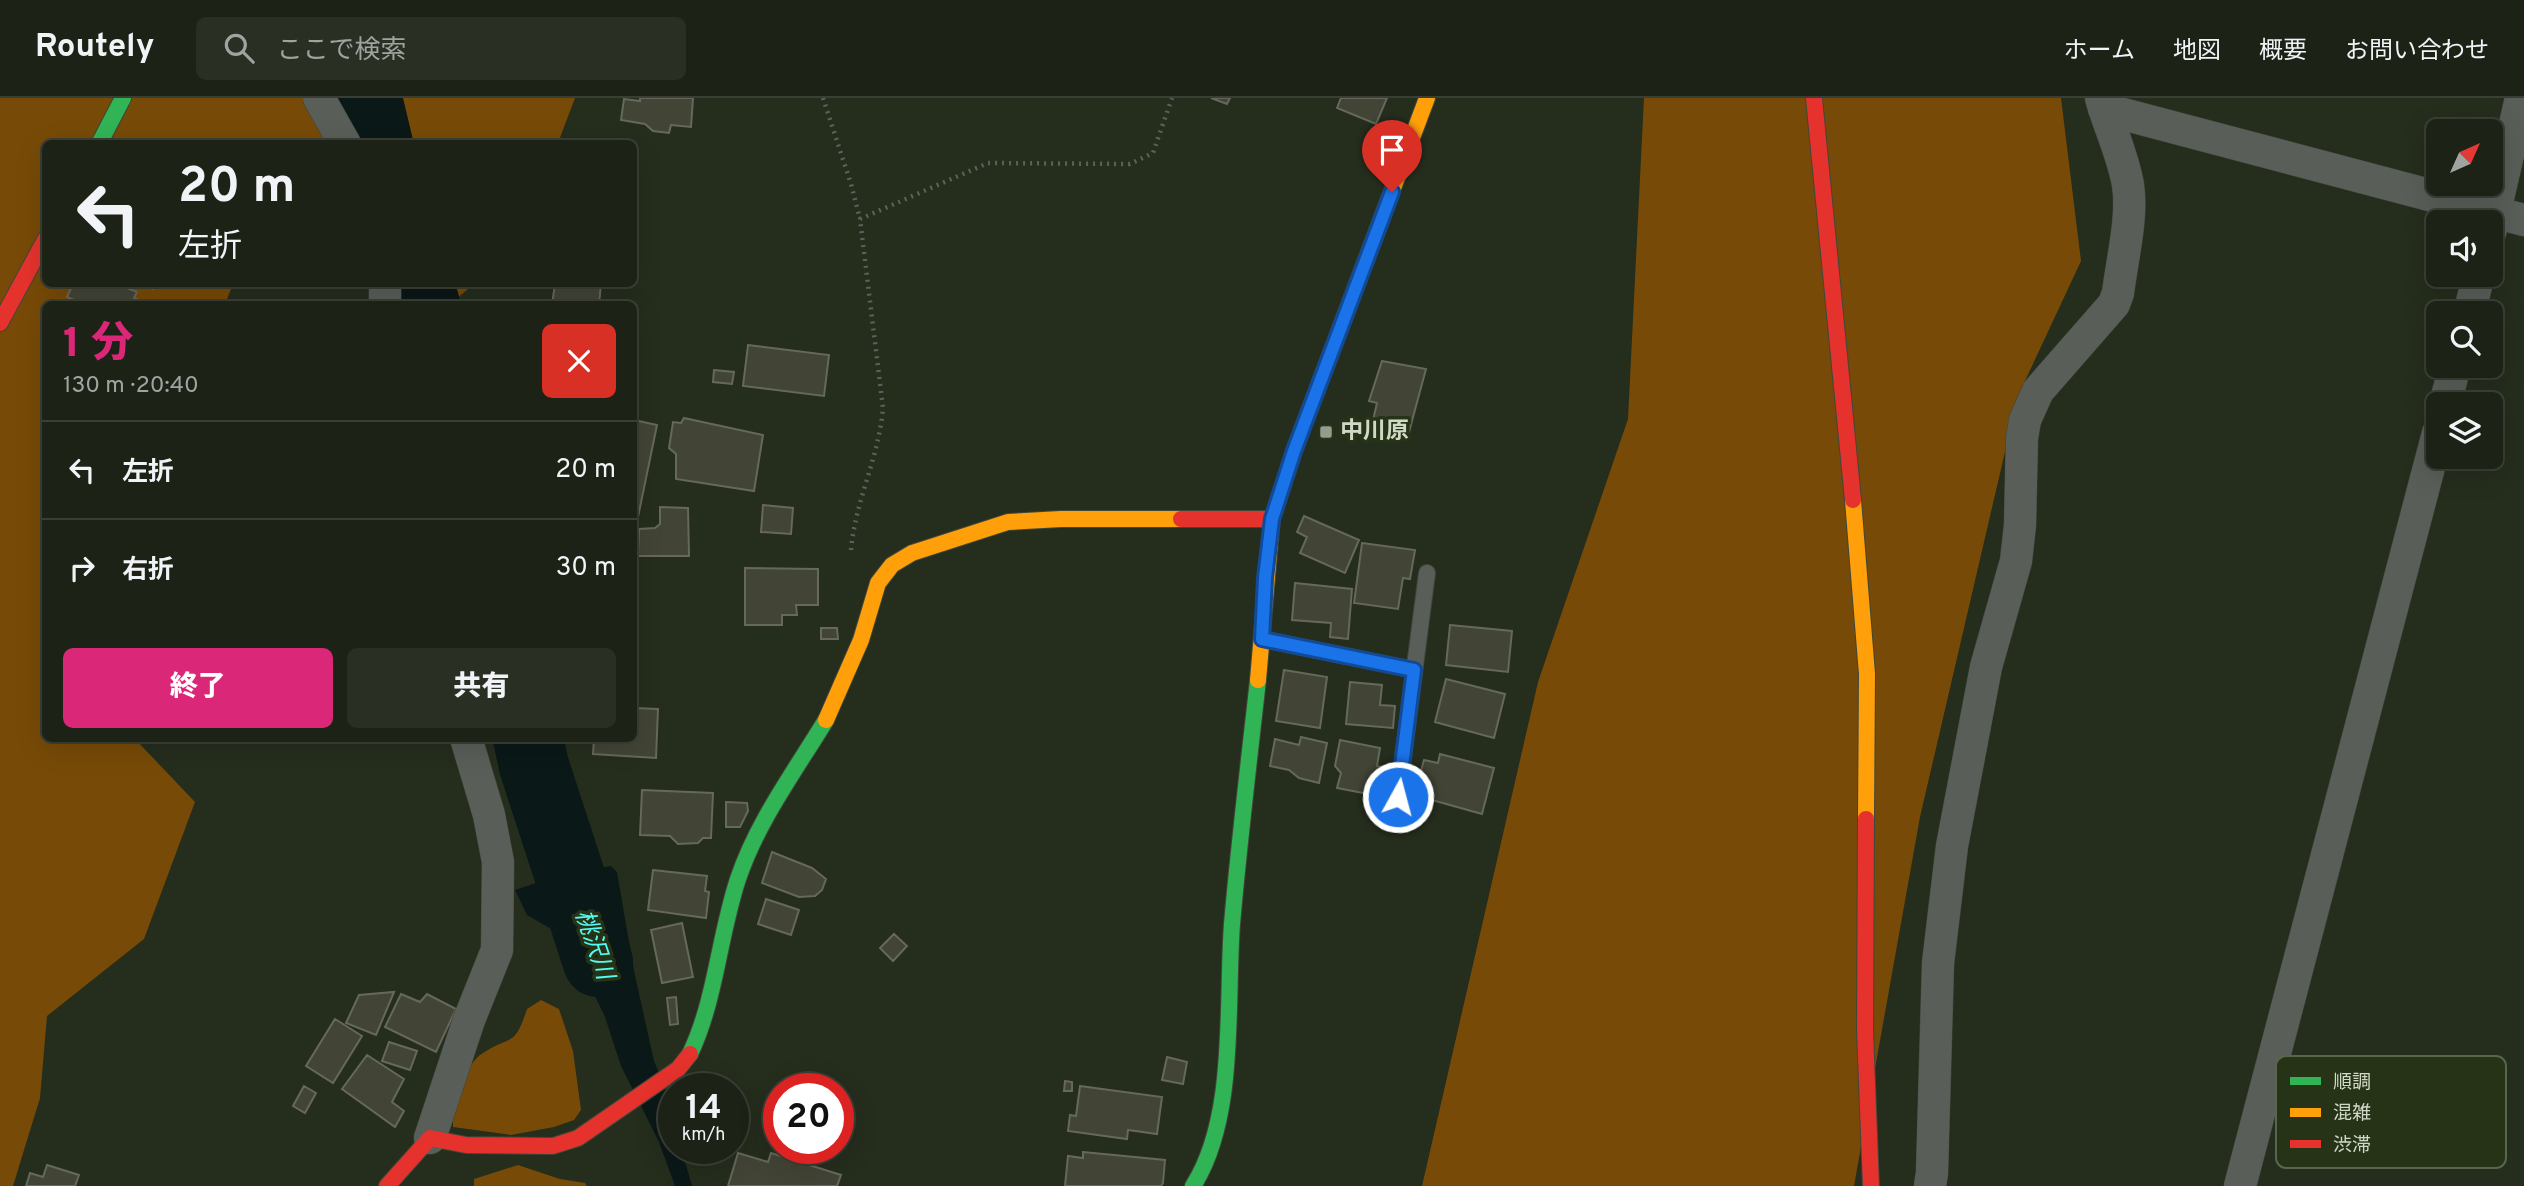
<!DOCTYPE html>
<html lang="ja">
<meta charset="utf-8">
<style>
body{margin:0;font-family:Overpass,"Noto Sans JP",sans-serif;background:#292f23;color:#f1f3f6;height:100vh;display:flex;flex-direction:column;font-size:26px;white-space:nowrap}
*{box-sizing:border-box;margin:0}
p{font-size:23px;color:#a0a4a1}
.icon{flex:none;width:38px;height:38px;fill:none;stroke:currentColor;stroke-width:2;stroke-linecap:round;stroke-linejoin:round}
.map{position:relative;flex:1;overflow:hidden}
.side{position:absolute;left:42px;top:203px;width:595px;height:441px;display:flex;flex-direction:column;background:#1c2216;border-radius:10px;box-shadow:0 7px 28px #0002,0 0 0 2px #3a3f35}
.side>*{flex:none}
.hud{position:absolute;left:42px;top:42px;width:595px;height:147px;border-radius:10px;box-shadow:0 7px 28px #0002,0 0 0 2px #3a3f35;background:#1c2216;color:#f1f3f6;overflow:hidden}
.needle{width:46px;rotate:45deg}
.fabs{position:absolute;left:2426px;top:21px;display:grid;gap:14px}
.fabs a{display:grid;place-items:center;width:77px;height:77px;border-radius:10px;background:#1c2216;box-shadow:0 7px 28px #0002,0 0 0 2px #3a3f35;font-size:35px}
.speed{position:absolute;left:658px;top:975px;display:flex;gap:14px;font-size:35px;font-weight:700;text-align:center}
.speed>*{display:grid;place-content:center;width:91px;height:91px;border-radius:50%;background:#1c2216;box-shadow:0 7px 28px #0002,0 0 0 2px #3a3f35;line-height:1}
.speed small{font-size:18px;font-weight:400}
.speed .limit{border:10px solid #d22;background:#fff;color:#111}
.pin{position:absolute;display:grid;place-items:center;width:60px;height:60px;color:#fff;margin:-72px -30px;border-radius:50% 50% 50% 0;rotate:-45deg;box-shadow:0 0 7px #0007}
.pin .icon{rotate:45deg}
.me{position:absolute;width:77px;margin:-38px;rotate:7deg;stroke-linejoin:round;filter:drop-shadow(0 0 5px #0008)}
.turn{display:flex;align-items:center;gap:24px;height:147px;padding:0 21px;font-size:32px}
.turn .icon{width:91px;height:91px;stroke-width:2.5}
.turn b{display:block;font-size:49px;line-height:60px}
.round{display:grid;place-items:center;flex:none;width:74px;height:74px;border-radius:10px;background:#292f23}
.head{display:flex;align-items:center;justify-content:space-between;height:119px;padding:0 21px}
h1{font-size:42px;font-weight:800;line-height:52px;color:#db2777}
.cta{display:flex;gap:14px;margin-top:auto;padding:14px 21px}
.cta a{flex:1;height:80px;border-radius:10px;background:#db2777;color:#fff;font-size:28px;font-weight:800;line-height:80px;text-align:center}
.cta a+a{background:#292f23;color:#f1f3f6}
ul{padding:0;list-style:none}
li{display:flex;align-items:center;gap:21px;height:98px;padding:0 21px;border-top:2px solid #3a3f35}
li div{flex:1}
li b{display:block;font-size:26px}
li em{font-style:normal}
header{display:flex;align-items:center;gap:42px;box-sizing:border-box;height:98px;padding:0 35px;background:#1c2216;border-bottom:2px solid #3a3f35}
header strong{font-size:33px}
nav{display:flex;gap:38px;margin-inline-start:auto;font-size:24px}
.search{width:490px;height:63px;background:#292f23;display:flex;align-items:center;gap:18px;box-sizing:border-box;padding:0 24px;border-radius:10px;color:#a0a4a1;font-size:26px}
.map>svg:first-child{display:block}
</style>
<header>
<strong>Routely</strong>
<div class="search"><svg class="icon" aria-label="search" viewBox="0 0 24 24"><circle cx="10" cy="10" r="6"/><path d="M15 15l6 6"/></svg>ここで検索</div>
<nav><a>ホーム</a><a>地図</a><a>概要</a><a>お問い合わせ</a></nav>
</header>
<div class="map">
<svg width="2524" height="1088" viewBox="0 0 2524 1088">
<rect width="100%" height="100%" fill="#252d1d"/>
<path fill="#774a07" d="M0,0H575L558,45L46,46V186H233L225,206H46V640L135,641L195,704L144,841L47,918L40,1000L13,1088H0Z
M1644,0H2061L2081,163L2018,298L1920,719L1854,1088H1422L1538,584L1628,321Z
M440,186H474L455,202Z
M541,902L559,911L573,953L581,1012L574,1022L554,1029L511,1037L453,1029C452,1009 464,966 483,955C513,936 514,950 527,911Z
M518,1067L560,1081L585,1085L587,1088H474V1081Z"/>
<path fill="#0a1817" d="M587,768L592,771L611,768L617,774L634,873L654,963L665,990L674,1024V1050H681L692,1088H675L659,1044L621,968L605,919L567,840L527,817L515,792Z"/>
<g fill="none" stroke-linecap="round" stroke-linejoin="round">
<path stroke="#0a1817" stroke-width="70" d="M367,0L378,46
M418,186L425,206
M528,640L534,668L598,864"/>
</g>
<path fill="#424436" stroke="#65685a" stroke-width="2" d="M640,0H693L691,29L671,27L669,35L653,33L645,26L621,22L624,1L640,3Z
M1211,0H1230L1227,6Z
M1341,0H1387L1376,26L1337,10Z
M73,186H117L137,194L134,200L144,204L143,206H83L67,199Z
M141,186H156L153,191Z
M555,186H601L599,206H552Z
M748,247L829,257L824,298L743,288Z
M1382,263L1426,271L1409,334L1373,322L1377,305L1369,303Z
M714,272L734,274L732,286L713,284Z
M684,320L763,337L754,393L676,381V356L669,350L673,324L681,325Z
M634,322L657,327L637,424L634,423Z
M763,407L793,410L791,436L761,434Z
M660,409L688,410L689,458H638L639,431L655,430L660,426Z
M1304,418L1359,442L1345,475L1300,455L1307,439L1297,434Z
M1362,445L1415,452L1410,481L1403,480L1398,511L1354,505Z
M745,470L818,471V507H796L797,517H782V527H745Z
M1295,485L1352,491L1348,541L1330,539L1331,525L1292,522Z
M1450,527L1512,533L1508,574L1446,567Z
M821,530H837L838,541H821Z
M1284,572L1327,579L1320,630L1276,623Z
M1446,581L1505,596L1494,640L1435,624Z
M1350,584L1382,587L1380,607L1395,608L1393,630L1346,626Z
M634,610L658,611L656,660L593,656L594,640H634Z
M1301,639L1327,645L1319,685L1299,680L1289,672L1270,668L1275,641L1299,647Z
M1340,642L1380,650L1377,668L1389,671L1384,699L1337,690L1341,675L1335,668Z
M1440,656L1494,670L1482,716L1414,697L1424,662L1438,665Z
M642,692L713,695L711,740H703L698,745L678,746L670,738L640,737Z
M726,704L747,705L748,713L740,729H726Z
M772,754L812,770L826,781L822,792L815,798L799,799L762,785Z
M653,772L707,778L705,793L709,794L706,820L648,812Z
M766,801L799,812L791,837L758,826Z
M682,825L693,879L662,885L651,832Z
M894,836L907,848L893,863L880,850Z
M394,894L376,937L346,925L359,897Z
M401,896L420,904L427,896L456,911L436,954L385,929Z
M676,899L678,926L670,927L667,900Z
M335,921L362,938L333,985L306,968Z
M389,944L417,953L410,972L382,963Z
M367,957L404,981L392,1004L404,1013L395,1029L342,991Z
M1167,959L1187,964L1183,986L1162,982Z
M1065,983L1072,984V993H1064Z
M304,988L316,995L305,1015L293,1008Z
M1080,988L1162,999L1157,1036L1128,1032L1127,1041L1068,1033L1070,1017L1076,1018Z
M1083,1054L1165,1062L1163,1085L1161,1088H1065L1068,1058L1083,1060Z
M738,1055L768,1064L771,1055L841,1077L837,1088H728Z
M47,1067L79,1077L75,1088H26L30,1075L43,1079Z"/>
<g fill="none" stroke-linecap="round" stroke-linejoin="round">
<defs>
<path id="lane" d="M1262,541L1414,572
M1398,699L1427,475"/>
<path id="street" d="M319,0L345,46
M2104,11L2524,122
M2490,135L2521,0
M385,186V206
M2469,215L2479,177
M2445,306L2455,268
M430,1040L469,922L497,852L498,764L489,717L466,640
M1930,1088L1932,1075L1938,865L1952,748L1986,569L2016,463L2020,427L2022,340L2025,322L2038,293L2114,206L2118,195C2122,162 2133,119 2128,87C2123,57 2109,29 2101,0
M2240,1088L2438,335"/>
<path id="fast" d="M99,46L123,0
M690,956C716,901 719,838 738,781C757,724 795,673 826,622
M1193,1088C1237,1019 1226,907 1232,826C1239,745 1249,663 1258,582"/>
<path id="slow" d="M1853,402L1867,576L1866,721
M1258,582L1272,421L1294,353L1427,0
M826,622L861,542L878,485L892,467L912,455L1008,424L1061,421H1181"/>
<path id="jam" d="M1814,0L1853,402
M0,225L46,140
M1181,421H1272
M1866,721L1865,933L1871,1088
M387,1088L430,1040L466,1047L553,1048L578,1040L678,971L690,956"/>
</defs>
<use href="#lane" stroke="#40473a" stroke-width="18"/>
<use href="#street" stroke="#40473a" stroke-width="33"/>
<use href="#fast" stroke="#40473a" stroke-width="18"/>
<use href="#slow" stroke="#40473a" stroke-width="18"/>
<use href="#jam" stroke="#40473a" stroke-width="18"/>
<path stroke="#5c615b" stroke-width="4.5" stroke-dasharray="2 5" stroke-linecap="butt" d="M823,0L851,86L860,121
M851,452C855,404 879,359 883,310L860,121L988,65L1130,66L1153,55L1172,0"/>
<use href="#lane" stroke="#595e59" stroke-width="16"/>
<use href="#street" stroke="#595e59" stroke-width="32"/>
<use href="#fast" stroke="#30b455" stroke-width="16"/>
<use href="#slow" stroke="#ff9f0a" stroke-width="16"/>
<use href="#jam" stroke="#e5322d" stroke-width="16"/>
</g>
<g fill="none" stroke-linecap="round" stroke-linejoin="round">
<defs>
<path id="route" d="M1392,94L1294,353L1272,421L1265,480L1262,541L1414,572L1398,699"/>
</defs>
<use href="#route" stroke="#114b97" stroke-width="18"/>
<use href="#route" stroke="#1a73e8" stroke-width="12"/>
</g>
<rect fill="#949d8c" stroke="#263317" stroke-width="2.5" x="1319" y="327" width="14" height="14" rx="3.5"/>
<g text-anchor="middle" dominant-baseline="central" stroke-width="7" stroke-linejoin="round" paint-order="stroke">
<g font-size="23" font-weight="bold" fill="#d0d9c8" stroke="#263317" text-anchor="start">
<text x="1340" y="334">中川原</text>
</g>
<g font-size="24" font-style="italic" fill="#53faf4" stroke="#263317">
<text transform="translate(593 847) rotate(71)">桃沢川</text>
</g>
</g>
<rect x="2276" y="958" width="230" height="112" rx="10" fill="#263317" stroke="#59654c" stroke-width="2"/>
<rect x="2290" y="979" width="31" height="8" fill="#30b455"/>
<rect x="2290" y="1010" width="31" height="9" fill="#ff9f0a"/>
<rect x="2290" y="1042" width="31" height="8" fill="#e5322d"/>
<g font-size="19" fill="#d0d9c8">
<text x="2333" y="990">順調</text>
<text x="2333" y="1021">混雑</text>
<text x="2333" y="1053">渋滞</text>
</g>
</svg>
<div class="fabs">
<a><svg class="needle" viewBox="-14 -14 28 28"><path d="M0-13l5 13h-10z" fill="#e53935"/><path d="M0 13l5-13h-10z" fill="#a0a4a1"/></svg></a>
<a><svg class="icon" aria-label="sound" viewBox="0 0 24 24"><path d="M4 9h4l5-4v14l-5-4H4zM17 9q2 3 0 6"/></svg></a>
<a><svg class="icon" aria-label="search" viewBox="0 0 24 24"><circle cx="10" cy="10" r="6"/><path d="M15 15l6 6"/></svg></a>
<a><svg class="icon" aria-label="layers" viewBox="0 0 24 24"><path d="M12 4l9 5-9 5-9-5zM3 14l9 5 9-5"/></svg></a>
</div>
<div class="speed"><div>14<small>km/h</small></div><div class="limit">20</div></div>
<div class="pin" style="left:1392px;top:94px;background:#d93025"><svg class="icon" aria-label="arrive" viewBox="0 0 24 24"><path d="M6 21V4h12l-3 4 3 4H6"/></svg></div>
<svg class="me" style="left:1398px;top:699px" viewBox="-20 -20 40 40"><circle r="17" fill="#1a73e8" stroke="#fff" stroke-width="3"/><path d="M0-11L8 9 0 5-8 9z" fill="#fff"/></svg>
<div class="hud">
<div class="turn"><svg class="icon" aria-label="left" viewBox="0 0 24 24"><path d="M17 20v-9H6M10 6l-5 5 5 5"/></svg><div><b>20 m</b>左折</div></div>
</div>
<section class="side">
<div class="head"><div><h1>1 分</h1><p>130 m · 20:40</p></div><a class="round" style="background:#d93025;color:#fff"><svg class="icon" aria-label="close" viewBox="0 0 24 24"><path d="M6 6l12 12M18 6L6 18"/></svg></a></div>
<ul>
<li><svg class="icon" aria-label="left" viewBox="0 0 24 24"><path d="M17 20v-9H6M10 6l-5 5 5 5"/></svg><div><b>左折</b></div><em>20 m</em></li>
<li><svg class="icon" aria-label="right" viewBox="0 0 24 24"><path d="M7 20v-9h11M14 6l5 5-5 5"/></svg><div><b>右折</b></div><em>30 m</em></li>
</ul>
<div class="cta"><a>終了</a><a>共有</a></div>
</section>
</div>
